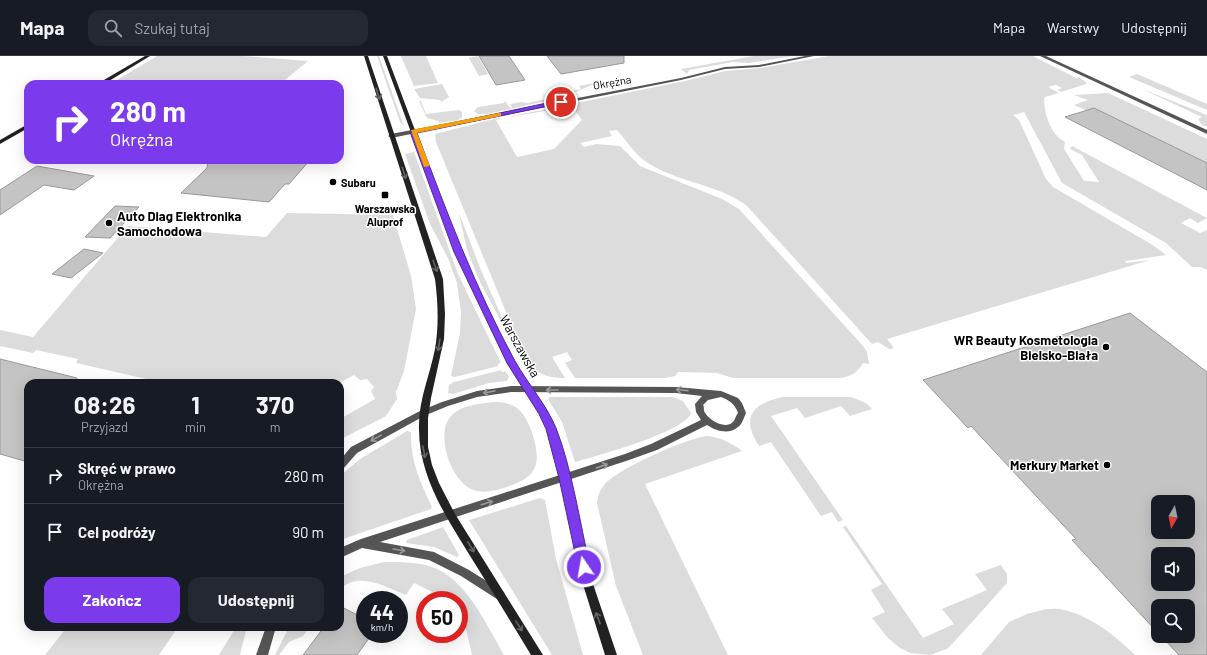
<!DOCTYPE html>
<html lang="pl">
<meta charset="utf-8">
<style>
body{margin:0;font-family:Barlow,sans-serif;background:#242831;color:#f1f3f6;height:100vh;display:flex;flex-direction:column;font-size:15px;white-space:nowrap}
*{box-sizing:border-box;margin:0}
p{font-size:13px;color:#9ea1a6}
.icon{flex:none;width:22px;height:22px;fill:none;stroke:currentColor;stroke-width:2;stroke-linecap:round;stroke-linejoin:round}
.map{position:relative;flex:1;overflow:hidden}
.details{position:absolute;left:24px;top:323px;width:320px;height:252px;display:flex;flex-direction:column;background:#171b24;border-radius:12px;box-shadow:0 4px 16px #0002}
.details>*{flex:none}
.banner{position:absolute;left:24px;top:24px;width:320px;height:84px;border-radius:12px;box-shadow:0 4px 16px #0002;background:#7c3aed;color:#fff;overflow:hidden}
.needle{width:26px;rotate:189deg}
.buttons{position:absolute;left:1151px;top:439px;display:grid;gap:8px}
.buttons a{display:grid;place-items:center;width:44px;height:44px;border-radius:8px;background:#171b24;box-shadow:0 4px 16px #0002;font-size:20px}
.speed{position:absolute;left:356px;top:535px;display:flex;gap:8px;font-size:20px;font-weight:700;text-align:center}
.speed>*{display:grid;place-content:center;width:52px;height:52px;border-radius:50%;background:#171b24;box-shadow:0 4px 16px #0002;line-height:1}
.speed small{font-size:10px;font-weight:400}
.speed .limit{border:6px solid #d22;background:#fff;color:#111}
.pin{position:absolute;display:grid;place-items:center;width:34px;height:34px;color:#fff;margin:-17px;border:2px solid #fff;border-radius:50%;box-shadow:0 1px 4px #0007}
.me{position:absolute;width:44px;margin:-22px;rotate:348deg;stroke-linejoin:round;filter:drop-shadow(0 0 3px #0008)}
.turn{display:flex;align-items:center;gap:14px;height:84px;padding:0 20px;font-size:18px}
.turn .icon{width:52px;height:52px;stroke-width:2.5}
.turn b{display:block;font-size:28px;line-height:34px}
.eta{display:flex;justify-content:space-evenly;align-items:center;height:68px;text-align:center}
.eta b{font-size:24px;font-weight:700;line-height:28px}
.button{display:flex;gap:8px;margin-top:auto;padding:8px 20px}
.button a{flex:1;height:46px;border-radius:12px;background:#7c3aed;color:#fff;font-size:16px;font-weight:700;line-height:46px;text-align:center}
.button a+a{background:#242831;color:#f1f3f6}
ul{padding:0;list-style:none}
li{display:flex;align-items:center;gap:12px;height:56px;padding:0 20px;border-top:1px solid #363941}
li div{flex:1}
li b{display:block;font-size:15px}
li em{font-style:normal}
header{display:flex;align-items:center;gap:24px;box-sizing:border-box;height:56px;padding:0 20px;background:#171b24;border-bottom:1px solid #363941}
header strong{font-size:19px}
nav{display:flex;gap:22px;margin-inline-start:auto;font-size:14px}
.search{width:280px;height:36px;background:#242831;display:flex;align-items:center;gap:10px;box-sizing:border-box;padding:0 14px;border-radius:12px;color:#9ea1a6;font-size:15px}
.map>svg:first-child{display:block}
</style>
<header>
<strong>Mapa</strong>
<div class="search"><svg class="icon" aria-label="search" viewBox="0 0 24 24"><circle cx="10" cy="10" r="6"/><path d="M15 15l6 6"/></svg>Szukaj tutaj</div>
<nav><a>Mapa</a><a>Warstwy</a><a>Udostępnij</a></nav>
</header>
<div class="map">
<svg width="1207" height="599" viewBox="0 0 1207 599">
<rect width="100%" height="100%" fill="#fff"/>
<path fill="#dcdcdc" d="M157,0H243L308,5L280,28L112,27Z
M377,0H379L404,70L400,66Z
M401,0H426L438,27L414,30Z
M478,0L488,18L479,20L469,2Z
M754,0H794L749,7L733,6L689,14L687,18L681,13Z
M829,0H1033L1076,22L1079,21L1087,27L1086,28L1061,36L1057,34L1062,32L1056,29L1048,31L1059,37L1045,41L1044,43C1045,59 1050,78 1065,86L1064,93L1084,125L1099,126L1082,99L1070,93L1072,90L1207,162L1198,167L1190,162L1181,167L1200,177L1207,174V214L1201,211H1192L1166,187L1062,127L1024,56L1013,59L1019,64L1046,123L1053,131L1151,188L1166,199L1125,205L1126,207L1150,204L887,283L894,292L889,293L878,286L872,288L747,150C718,128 679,127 648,107C635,99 627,85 617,74L609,75L612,80L580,87L584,91L596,88L620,90L640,110L722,143L739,153L863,290L867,296L869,308L863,307C857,317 852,320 840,322H733L717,317L678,316L675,320L665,322H575L565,307L572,304L567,296L552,301L565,322C546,322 536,318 525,302L436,86L435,78L498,62L501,63L496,64L517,101L554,93L582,64L572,50L511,61L512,60L685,25L725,15L761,12Z
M1137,18L1207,48V54L1129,21Z
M599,26L566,40L551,42V44L487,58H478L474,55L478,51L504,47L505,45L510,52L512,51L510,48L521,46L528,47L556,41L552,35L556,38L578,34L581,33L579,30Z
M442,28L449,41L441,46L440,44L420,42L414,33Z
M1140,32L1207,59V71L1202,69L1198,63L1202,61Z
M1108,37L1207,83V107L1074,49L1088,44L1074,39Z
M419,45H421L426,58L459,54L462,56V61L458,64L439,67V65L427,62Z
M414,96L458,218L501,307L498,308V310L455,321L451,320L460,277L461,256L457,227L448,202L430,168L405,98Z
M287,157L393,159L411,220L416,253L404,315L396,336L397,343L386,360L343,382L340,384V363L375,343L371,335L374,331L367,323L360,324L354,319L339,327H164L76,307L78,303L36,294L33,297L0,290V274L33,281L128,170L266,181Z
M459,157L480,212L515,291L480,226L467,194Z
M501,314L502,316L505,315L509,320L507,325L489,327L453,338L448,337L449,329L454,326Z
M550,341H673L683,345L691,357C685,376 596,400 575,406L562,366L548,343Z
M783,341H851L866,347L872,353L850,360L841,350L805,362L797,352L771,360L843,464L838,466L832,456L821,460L771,386L759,390C740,361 753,347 783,341Z
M493,346C504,346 514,348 521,356C531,367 542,400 534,413C528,424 517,427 507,431C497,434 488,437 477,435C452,431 434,378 451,360C461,349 479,348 493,346Z
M407,375L411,376C410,404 420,426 432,451L431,453L340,484V420L360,403Z
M707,380C720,381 732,387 742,395L645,428L728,599H643L616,530L597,447C598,439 600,434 605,428C618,413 687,382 707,380Z
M540,442L545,444L556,503L583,599H552L469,464Z
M846,470L923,582L954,568L942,553L987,534L975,518L1001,509L1007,518V527L954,586L947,593L930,599L910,597L900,592L888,582L872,562L885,556L871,534L882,528L843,471Z
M443,471L459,499L457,501L434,491L406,487L407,484Z
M384,506C400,506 417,506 432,511C466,522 487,570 504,599H472L462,556L459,557V544H449L414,527L406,539C385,531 360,515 340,533V521L342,520L360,512Z
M1046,553C1051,553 1059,552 1064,554C1091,560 1117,581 1135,599H981L1009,566L1027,558Z
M67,571H178L159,599H45Z
M236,571H247L240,599H219Z
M289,571H310L303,580L289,586L279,599H275Z"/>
<path fill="#c4c4c4" stroke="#999" fill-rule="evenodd" d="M479,0H509L525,24L496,29Z
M547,0H624V7L561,18Z
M1094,52L1207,107V134L1065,61Z
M208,104H310L289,128H285L269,146L181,137L207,112Z
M37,110L94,120L74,134L44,129L0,159V134Z
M115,150L139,151L110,182L85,181Z
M84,193L103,197L71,222L52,218Z
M1130,257L1207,316V599H1179L1161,580H1188V550H1158V577L1072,484L1076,483L971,370L968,372L923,324ZM1158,446H1188V476H1158ZM1158,498H1188V528H1158Z
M0,303L77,322L76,327H28V406L0,398Z
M340,550L365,563V578H372L357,599H303L324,571H340Z"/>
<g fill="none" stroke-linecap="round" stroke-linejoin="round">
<path fill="#555" fill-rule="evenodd" d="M805,0H814L759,11L725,13L681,24L391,82L388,80L391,78L681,22L725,11L759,9Z
M1040,0H1046L1207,74V78Z
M511,330L676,331L721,335L738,342L742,347L746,357C744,361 742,369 738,371C729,379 716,375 707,369L657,394L629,404L380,486L434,496L469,514L504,536L505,540L504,544L500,545L461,520L429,504L362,492L340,502V492L361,483L625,398L651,388L701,364L696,356L695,348L702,340L676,337L511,336L477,341L448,350L426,359L357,397L343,413L340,414V404L351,391L420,355L442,346L477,335ZM721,341C729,344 735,348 738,357C736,359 735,364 733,366C725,374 708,364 704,355C704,355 704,349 703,349L708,344Z
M266,571H276L268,599H256Z"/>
<path fill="#222" fill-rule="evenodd" d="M145,0H150L104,28H97Z
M364,0H368L443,223L445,258L444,283L431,342L428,362V391L432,409L439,427L455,458L543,599H531C513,569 495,540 477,511C451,468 419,425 419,373C418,345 430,319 435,293C439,270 438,246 435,223Z
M383,0H387L461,196L514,306L547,354L555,373L570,422L591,522L617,599H605L581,522L560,422L547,373L540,357L507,307L455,196Z
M28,68V72L0,88V84Z"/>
</g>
<defs><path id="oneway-shaft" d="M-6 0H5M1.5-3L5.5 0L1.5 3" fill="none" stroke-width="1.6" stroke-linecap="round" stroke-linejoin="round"/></defs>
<g stroke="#646464">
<use href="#oneway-shaft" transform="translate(378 38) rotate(72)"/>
<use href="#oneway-shaft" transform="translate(404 117) rotate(72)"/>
<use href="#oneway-shaft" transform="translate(435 210) rotate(71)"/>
<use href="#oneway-shaft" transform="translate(439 289) rotate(99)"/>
<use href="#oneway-shaft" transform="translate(424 396) rotate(79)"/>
<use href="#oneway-shaft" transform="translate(471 491) rotate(58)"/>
<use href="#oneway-shaft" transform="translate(598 562) rotate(-110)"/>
<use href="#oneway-shaft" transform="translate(519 570) rotate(58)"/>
</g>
<g stroke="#999">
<use href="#oneway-shaft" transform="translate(552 334) rotate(-180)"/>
<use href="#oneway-shaft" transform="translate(682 334) rotate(-174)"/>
<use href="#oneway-shaft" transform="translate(489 336) rotate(169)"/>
<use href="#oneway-shaft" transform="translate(376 382) rotate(151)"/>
<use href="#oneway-shaft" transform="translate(602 410) rotate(-19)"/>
<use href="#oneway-shaft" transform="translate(487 447) rotate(-17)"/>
<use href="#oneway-shaft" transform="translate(399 494) rotate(9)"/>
</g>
<path fill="#7c3aed" stroke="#51269a" d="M561,44L564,46L563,47L417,77C446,154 475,232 515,305C528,328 546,348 556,372C572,413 580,467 590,511L588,515L584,516L580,515L578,511L559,422L546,373L539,358L507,307L454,196L410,76Z"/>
<path fill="#f59e0b" d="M499,57H501V60L417,77L430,110L424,111L411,74Z"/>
<g fill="#000" stroke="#fff" stroke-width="1.5">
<circle cx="333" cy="126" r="4"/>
<rect x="381" y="135" width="8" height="8" rx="2"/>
<circle cx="109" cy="167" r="4"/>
<circle cx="1106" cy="291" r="4"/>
<circle cx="1107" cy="409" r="4"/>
</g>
<g text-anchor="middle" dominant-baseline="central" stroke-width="3" stroke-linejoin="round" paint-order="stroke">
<g font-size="11" fill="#000" stroke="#fff">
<text transform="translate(612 26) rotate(-10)">Okrężna</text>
</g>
<g font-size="11" font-weight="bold" fill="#000" stroke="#fff" text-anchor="start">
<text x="341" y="126">Subaru</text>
<text x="385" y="152" text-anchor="middle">Warszawska<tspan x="385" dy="13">Aluprof</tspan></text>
</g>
<g font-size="13" font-weight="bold" fill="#000" stroke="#fff" text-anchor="end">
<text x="117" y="160" text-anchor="start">Auto Diag Elektronika<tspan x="117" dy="15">Samochodowa</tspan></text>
<text x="1098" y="284">WR Beauty Kosmetologia<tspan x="1098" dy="15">Bielsko-Biała</tspan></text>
<text x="1099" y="409">Merkury Market</text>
</g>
<g font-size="13" fill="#000" stroke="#fff">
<text transform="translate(520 290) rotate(61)">Warszawska</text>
</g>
</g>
</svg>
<div class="buttons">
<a><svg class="needle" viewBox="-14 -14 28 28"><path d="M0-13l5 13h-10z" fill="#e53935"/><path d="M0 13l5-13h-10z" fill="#9ea1a6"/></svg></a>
<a><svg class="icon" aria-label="sound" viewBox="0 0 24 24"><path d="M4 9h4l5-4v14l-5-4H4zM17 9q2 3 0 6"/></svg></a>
<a><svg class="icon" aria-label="search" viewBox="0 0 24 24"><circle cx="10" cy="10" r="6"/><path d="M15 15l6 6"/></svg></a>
</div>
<div class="speed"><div>44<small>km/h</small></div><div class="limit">50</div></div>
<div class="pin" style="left:561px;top:46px;background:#d93025"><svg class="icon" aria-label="arrive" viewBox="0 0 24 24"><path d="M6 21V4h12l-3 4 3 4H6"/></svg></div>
<svg class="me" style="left:584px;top:511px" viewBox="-20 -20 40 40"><circle r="17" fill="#7c3aed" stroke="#fff" stroke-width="3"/><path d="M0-11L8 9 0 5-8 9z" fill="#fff"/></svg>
<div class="banner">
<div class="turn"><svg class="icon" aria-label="right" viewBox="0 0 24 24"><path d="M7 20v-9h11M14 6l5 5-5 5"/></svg><div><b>280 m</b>Okrężna</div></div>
</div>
<section class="details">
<div class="eta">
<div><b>08:26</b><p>Przyjazd</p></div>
<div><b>1</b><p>min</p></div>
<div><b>370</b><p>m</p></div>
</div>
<ul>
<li><svg class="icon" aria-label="right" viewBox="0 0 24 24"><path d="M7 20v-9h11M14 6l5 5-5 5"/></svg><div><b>Skręć w prawo</b><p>Okrężna</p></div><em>280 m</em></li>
<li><svg class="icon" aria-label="arrive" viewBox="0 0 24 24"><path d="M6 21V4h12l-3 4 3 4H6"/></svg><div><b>Cel podróży</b></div><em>90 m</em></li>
</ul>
<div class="button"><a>Zakończ</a><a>Udostępnij</a></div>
</section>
</div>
